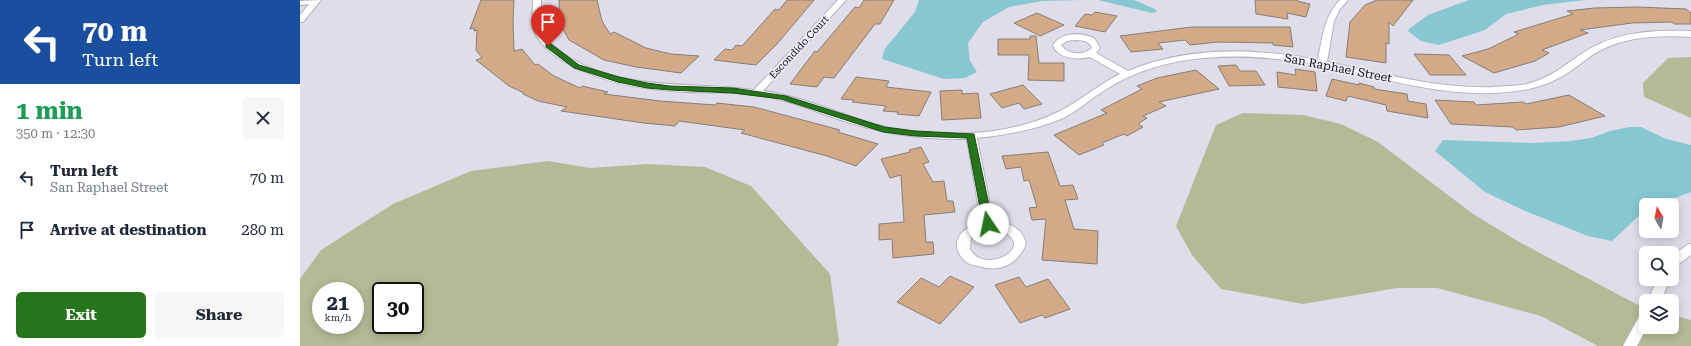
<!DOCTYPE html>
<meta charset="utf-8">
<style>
body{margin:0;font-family:"Roboto Serif",serif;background:#f6f6f7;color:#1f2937;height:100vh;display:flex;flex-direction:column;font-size:15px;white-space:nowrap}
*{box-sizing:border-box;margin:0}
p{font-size:13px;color:#747a83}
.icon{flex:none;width:22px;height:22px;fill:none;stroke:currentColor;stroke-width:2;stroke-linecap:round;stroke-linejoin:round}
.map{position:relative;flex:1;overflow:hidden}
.panel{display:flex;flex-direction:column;background:#fff;width:300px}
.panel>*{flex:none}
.banner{background:#1a4fa0;color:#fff;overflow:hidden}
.needle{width:26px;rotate:350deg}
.fabs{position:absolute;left:1339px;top:198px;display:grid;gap:8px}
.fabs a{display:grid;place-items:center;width:40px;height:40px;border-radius:6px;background:#fff;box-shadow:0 2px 10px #0003;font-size:20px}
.speed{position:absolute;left:12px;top:282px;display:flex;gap:8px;font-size:20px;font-weight:700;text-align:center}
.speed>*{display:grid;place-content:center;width:52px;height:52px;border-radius:50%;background:#fff;box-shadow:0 2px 10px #0003;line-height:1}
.speed small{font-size:10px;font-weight:400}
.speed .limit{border:2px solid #111;border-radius:6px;background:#fff;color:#111}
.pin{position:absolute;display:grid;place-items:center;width:34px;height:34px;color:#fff;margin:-41px -17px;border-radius:50% 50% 50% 0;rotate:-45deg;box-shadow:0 0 4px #0007}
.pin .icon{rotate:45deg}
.me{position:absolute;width:44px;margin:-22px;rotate:349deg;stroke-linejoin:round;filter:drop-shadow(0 0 3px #0008)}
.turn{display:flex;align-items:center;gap:14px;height:84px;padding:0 16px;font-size:18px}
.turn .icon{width:52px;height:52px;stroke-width:2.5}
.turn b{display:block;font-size:28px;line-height:34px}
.round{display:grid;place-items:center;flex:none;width:42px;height:42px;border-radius:6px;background:#f6f6f7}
.overview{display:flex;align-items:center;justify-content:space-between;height:68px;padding:0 16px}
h1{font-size:24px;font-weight:700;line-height:30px;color:#1e9e55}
.cta{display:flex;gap:8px;margin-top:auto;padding:8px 16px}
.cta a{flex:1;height:46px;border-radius:6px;background:#26741b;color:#fff;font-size:16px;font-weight:700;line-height:46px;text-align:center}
.cta a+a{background:#f6f6f7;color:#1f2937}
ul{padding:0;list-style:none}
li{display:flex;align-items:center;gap:12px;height:52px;padding:0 16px}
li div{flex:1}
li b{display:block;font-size:15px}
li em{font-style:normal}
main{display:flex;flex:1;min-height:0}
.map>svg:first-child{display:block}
</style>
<main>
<section class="panel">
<div class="banner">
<div class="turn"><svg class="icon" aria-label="left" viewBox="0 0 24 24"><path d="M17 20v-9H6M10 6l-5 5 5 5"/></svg><div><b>70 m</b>Turn left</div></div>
</div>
<div class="overview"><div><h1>1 min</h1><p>350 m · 12:30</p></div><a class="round"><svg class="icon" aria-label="close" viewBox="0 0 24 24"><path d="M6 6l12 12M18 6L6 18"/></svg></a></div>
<ul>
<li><svg class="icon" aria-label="left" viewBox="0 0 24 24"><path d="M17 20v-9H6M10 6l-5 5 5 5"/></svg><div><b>Turn left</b><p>San Raphael Street</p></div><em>70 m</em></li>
<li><svg class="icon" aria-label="arrive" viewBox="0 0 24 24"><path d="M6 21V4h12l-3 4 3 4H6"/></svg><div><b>Arrive at destination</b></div><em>280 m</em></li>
</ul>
<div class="cta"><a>Exit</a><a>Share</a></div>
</section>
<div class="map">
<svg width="1391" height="346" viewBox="0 0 1391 346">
<rect width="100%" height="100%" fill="#dedde9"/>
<path fill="#b3bb96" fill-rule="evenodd" d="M1391,57V118L1344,97L1343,83L1368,58Z
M943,113L1003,115L1041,124L1078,142L1173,214L1221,243L1338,305L1346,307V327H1372V315L1391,320V346H1298L1241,316L1137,288H1097L1003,304L921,289L892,255L876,226L916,125Z
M248,161L290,168L347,164L405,167L451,186L530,274L539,341L537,346H0V279L21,250L93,204L171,171ZM21,291H55V325H21ZM81,291H115V325H81Z"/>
<path fill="#87c7d2" d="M619,0H782L742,1L709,7L683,22L668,43L670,61L677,72L665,78L644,79L582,59L584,50L615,12Z
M788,0H834L855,9L857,12L852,13L798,0Z
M1169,0H1285L1243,5L1206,14L1185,30L1139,45L1121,41L1108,31L1109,29L1128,15Z
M1329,127H1341L1366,139L1391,145V192L1356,205H1346V209L1312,241L1288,236L1225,211L1185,192L1135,151L1143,140L1233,143L1271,141L1291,138L1310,131Z"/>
<path fill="#d3aa88" stroke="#877e76" d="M181,0H214L213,22L214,51L222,49L235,65L238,64L254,76L280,88L282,86L308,92L304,94L360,101L415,105L417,103L454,107L540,130L538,132L578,144L556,166L527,156L441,133L445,130L379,121L375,126L344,123L261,111L267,107L238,101L223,94L224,93L209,86L176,60L182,58L176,50L177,30L174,31V28L170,29Z
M259,0H297L302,21L310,34L314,32L346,48L371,54L399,56L381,73L336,67L304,60L269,40L260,24Z
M487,0H514L477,44L456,65L414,60L425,49L432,50L436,45L442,46L475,9L479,10Z
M564,0H594L580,24H575L534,78L524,77L517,87L490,84L515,51L517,52L555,7L559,8Z
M955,0H997V1L1010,4L1006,17L987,13L988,19L956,14Z
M1077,0H1113L1093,26L1089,22V44L1086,43V63L1046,57L1050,22L1065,5Z
M1337,7L1386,9L1391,13V24H1374L1372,22L1332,23L1280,30L1288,33L1242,50L1249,53L1235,61L1194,73L1162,56L1188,49L1219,34L1214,32L1273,14L1267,11L1294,8Z
M795,12L817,16L805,32L775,26L785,14L792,15Z
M737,13L764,25L740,36L714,23Z
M892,27H990L993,47L973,45V43L918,42L890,45L885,40L858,43L863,49L831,52L820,36Z
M730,36H736L739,63H764V81L728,80L729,55H698V39H730Z
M1114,54L1149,55L1166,75H1130Z
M936,65L940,71H956L965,85L929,86L918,66Z
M995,69L1015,72L1017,91L978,87L977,72L996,75Z
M896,70L919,89L859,102L866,106L843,116L847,118L838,124L843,127L827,136L824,134L802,143L804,145L779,155L754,135L807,113L801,110L842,89L837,86L857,78Z
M556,77L589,81L586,87L631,92L619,116L597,114L598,112L583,111L586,106L552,102L554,100L541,99Z
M1032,79L1059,85V83L1074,87V89L1107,94L1108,101L1126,104L1128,118L1087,111L1086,105L1048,96L1046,101L1026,96Z
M723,85L742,104L724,109L719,103L702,108L690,94Z
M662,90V94L678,93L681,118L642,120L640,91Z
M1269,95L1305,116L1259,127L1216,130L1213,127L1151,124L1135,100L1174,102L1176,105L1223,102L1226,104Z
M621,147L629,162L623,164L633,182L644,181L647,201H653L655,212L624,215L626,242H633L634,254L593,258L592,239L579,240V224L604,222L601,175L590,178L581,159L610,152L609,150Z
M748,152L760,186L773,185L778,199L765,200L774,229L798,231L797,264L742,260L746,219L732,220L729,208L737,207L729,180L724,181L721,167L706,169L702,156Z
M650,276L674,287L640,324L597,302L621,278L639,287Z
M719,277L726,287L748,279L770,309L745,318L742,315L720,323L695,285Z"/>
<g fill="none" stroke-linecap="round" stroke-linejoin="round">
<defs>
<path id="street" d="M21,0L3,22H0V15L9,4L0,5V1Z
M233,0H241C241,12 239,25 245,36C250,45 261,52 270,58C329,92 390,81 454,90L538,0H546L463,91C501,96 537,113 574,124C629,139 706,138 758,112C780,101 798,85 820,74L790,57C778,60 757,59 753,45C761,32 780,32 794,38L800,48L796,53L828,71C887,46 956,48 1018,60C1022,39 1024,16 1040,0H1048L1040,9L1034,21L1027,62C1082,73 1137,89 1194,87C1205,86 1216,86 1227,84C1256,76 1267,62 1291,48C1321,31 1357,30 1391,31V37C1360,35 1328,36 1299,51C1289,56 1281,64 1272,70C1255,82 1236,89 1216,91C1144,101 1074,74 1005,63C971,57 938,55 904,58C869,61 834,71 805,90C790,99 777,112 761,119C734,130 705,135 677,138L693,220C709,223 722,227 726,244C718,265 699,273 678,266C673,265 668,264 664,260C647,242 663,227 681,222L667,139C623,140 583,134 541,120C521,114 502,105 481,100C450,91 417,93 385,92C344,90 301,83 265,62C253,55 241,46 235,33C231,23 233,11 233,0ZM774,40C781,40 789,40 792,48C783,56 768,55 761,45L767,41ZM694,228C745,244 684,277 670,249L671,237L680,231Z
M1391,244V255L1376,266L1372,267V256L1387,245Z
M1358,279H1370L1361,301H1347Z
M1346,312V327H1347L1337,346H1323L1341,313Z"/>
</defs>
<use href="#street" stroke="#b3b2be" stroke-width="2"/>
<use href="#street" fill="#fff" fill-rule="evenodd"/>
</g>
<path fill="#26741b" stroke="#194b12" d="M246,44H251L279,65L319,77L347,83L370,86L433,88L486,96L584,127L615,131L674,134L693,224L688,228L683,224L667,138L615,136L583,132L481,99L433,93L370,90L347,88L318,82L274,68L246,47Z"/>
<g text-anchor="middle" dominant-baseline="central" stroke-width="3.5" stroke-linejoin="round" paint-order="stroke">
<g font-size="10" fill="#121216" stroke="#ebeaf7">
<text transform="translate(499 47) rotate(-47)">Escondido Court</text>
</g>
<g font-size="12" fill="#121216" stroke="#ebeaf7">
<text transform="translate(1038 68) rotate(11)">San Raphael Street</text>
</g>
</g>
</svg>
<div class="fabs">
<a><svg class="needle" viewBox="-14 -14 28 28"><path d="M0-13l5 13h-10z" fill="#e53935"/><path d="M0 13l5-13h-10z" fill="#747a83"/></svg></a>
<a><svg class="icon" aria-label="search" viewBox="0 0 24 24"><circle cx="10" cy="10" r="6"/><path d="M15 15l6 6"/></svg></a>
<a><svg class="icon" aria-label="layers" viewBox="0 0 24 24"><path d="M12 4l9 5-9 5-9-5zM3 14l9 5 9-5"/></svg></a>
</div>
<div class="speed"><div>21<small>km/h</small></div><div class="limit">30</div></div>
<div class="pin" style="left:248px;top:46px;background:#d93025"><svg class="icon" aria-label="arrive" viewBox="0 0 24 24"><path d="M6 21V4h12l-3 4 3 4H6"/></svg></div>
<svg class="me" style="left:688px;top:224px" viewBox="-20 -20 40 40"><circle r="19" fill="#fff"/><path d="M0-13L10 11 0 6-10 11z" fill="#26741b"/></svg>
</div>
</main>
